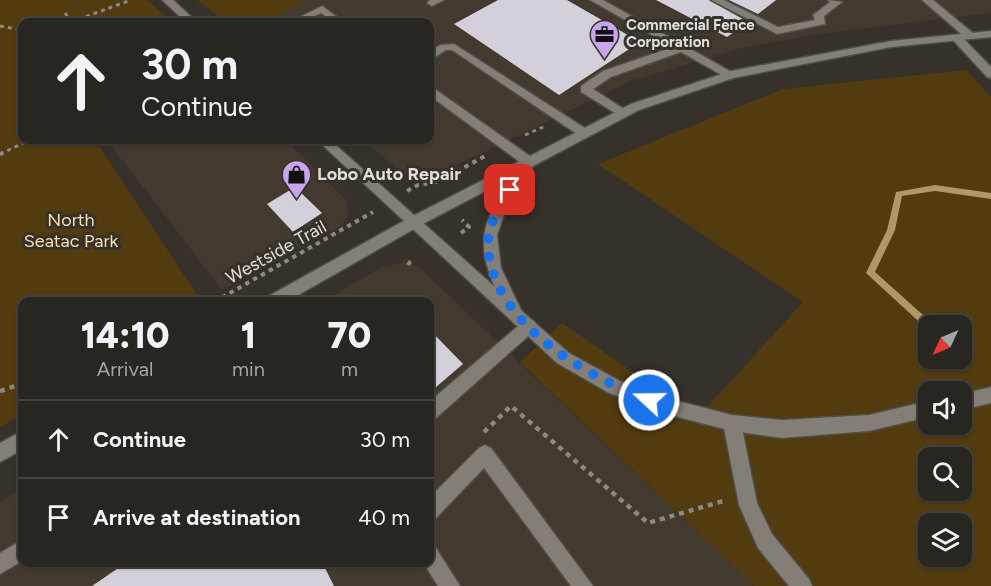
<!DOCTYPE html>
<style>
body{margin:0;font-family:Figtree,sans-serif;background:#302e29;color:#f1f3f6;height:100vh;display:flex;flex-direction:column;font-size:22px;white-space:nowrap}
*{box-sizing:border-box;margin:0}
p{font-size:20px;color:#a5a5a5}
.icon{flex:none;width:33px;height:33px;fill:none;stroke:currentColor;stroke-width:2;stroke-linecap:round;stroke-linejoin:round}
.map{position:relative;flex:1;overflow:hidden}
.sheet{position:absolute;left:18px;top:297px;width:416px;height:270px;display:flex;flex-direction:column;background:#282620;border-radius:12px;box-shadow:0 2px 4px #0004,0 0 0 2px #44433e}
.sheet>*{flex:none}
.hud{position:absolute;left:18px;top:18px;width:416px;height:126px;border-radius:12px;box-shadow:0 2px 4px #0004,0 0 0 2px #44433e;background:#282620;color:#f1f3f6;overflow:hidden}
.needle{width:39px;rotate:226deg}
.buttons{position:absolute;left:918px;top:315px;display:grid;gap:12px}
.buttons a{display:grid;place-items:center;width:54px;height:54px;border-radius:12px;background:#282620;box-shadow:0 2px 4px #0004,0 0 0 2px #44433e;font-size:30px}
.pin{position:absolute;display:grid;place-items:center;width:51px;height:51px;color:#fff;margin:-26px;border-radius:12px;box-shadow:0 3px 9px #0006}
.me{position:absolute;width:66px;margin:-33px;rotate:291deg;stroke-linejoin:round;filter:drop-shadow(0 0 4px #0008)}
.turn{display:flex;align-items:center;gap:21px;height:126px;padding:0 24px;font-size:27px}
.turn .icon{width:78px;height:78px;stroke-width:2.5}
.turn b{display:block;font-size:42px;line-height:51px}
.eta{display:flex;justify-content:space-evenly;align-items:center;height:102px;text-align:center}
.eta b{font-size:36px;font-weight:800;line-height:42px}
ul{padding:0;list-style:none}
li{display:flex;align-items:center;gap:18px;height:78px;padding:0 24px;border-top:2px solid #44433e}
li div{flex:1}
li b{display:block;font-size:22px}
li em{font-style:normal}
.map>svg:first-child{display:block}
</style>
<div class="map">
<svg width="991" height="586" viewBox="0 0 991 586">
<rect width="100%" height="100%" fill="#36322b"/>
<path fill="#423a2e" d="M276,0H991V13L818,34L741,48L631,81L426,180L409,179L363,140H429V22H229Z
M107,140H286L347,201L348,215L341,226L222,290Z
M404,262L419,267L754,586H0V502L22,489V562H429V302L324,301L380,268Z"/>
<path fill="#513b0f" fill-rule="evenodd" d="M0,0H147L172,22H22V140H95L201,301L22,302V414L0,427Z
M197,0H305L267,22H226Z
M966,70L991,97V586H754L520,362L562,323L698,417L803,302L598,164L783,89ZM928,326H962V358H928ZM928,392H962V424H928ZM928,458H962V490H928ZM928,524H962V556H928Z"/>
<g fill="none" stroke-linecap="round" stroke-linejoin="round">
<path fill="#af966b" fill-rule="evenodd" d="M935,185L991,193V199L935,191L902,196L895,230L875,272L932,323L933,326H928V330L866,273L887,230L896,192Z"/>
</g>
<path fill="#d4d0d9" d="M498,0H567L640,42L559,95L454,24Z
M656,0H709L748,22L727,37Z
M729,0H776L758,14Z
M295,187L322,213L293,232L267,204Z
M429,329L463,364L429,393Z
M127,562H322L334,586H92Z"/>
<g fill="none" stroke-linecap="round" stroke-linejoin="round">
<defs>
<path id="service" d="M430,0H444L432,6L427,3Z
M590,0H603L737,75L731,79L727,78L681,52L611,77L593,89L630,113L624,117L620,116L581,92V86L603,71L673,47Z
M711,0H724L778,27L815,20L813,15L830,2L828,0L842,2L824,16L825,24L777,34Z
M922,0H933L974,34V38H966Z
M322,6L344,22H333L321,13L302,22H290Z
M957,35L961,36L991,67V78L987,77L953,40V36Z
M454,44L588,130V136H580L452,50H446L429,61V52L440,45Z
M429,85L534,159L535,162L534,165H524L429,95Z
M529,319L534,321L537,326L534,331L435,419L429,421V402L524,321Z
M485,445L491,448L593,586H571L484,468L436,518L429,520V498L479,448Z
M22,540V561L0,574V553Z
M429,545L436,548L460,586H438L423,562H429Z"/>
<path id="minor" d="M732,415L738,417L741,423L757,503L772,534L809,579L812,586H789L758,548L739,505L723,423L726,417Z"/>
<path id="tertiary" d="M162,0H173L197,22H186Z
M317,140H330L569,353L620,381L666,398L732,415L782,420L869,415L928,401V417L869,431L782,438L732,431L666,414L609,393L557,363Z
M991,387V403L962,410V394Z"/>
<path id="secondary" d="M991,31V37L891,47L733,78L639,110L533,166L507,206L497,235L501,268L522,312L519,317L514,319L509,317C479,256 471,236 512,177L419,226L286,302H265L267,297L409,218L631,104L731,71L891,41Z
M22,431V450L0,462V443Z"/>
</defs>
<use href="#service" stroke="#514d47" stroke-width="3"/>
<use href="#minor" stroke="#514d47" stroke-width="3"/>
<use href="#tertiary" stroke="#514d47" stroke-width="3"/>
<use href="#secondary" stroke="#514d47" stroke-width="3"/>
<path stroke="#8c8883" stroke-width="3" stroke-dasharray="4 4" stroke-linecap="butt" d="M65,13L71,21L65,22
M71,22L131,0
M0,26L22,30
M525,135L543,127
M0,154L30,140"/>
<path stroke="#8c8883" stroke-width="4" stroke-dasharray="4.5 4.5" stroke-linecap="butt" d="M0,154L3,153
M407,191L418,185L437,182L487,155
M461,233L469,227L462,220
M408,265L411,260
M214,302L373,212"/>
<path stroke="#8c8883" stroke-width="4.5" stroke-dasharray="5 5" stroke-linecap="butt" d="M0,391L22,384
M484,432L511,406L648,523L723,501"/>
<use href="#service" fill="#837e76" fill-rule="evenodd"/>
<use href="#minor" fill="#837e76" fill-rule="evenodd"/>
<use href="#tertiary" fill="#837e76" fill-rule="evenodd"/>
<use href="#secondary" fill="#837e76" fill-rule="evenodd"/>
</g>
<g fill="none" stroke-linecap="round" stroke-linejoin="round">
<path stroke="#1a73e8" stroke-width="10" stroke-dasharray="0 18" d="M510,190C500,205 487,226 488,245C491,323 586,376 649,400"/>
</g>
<defs>
<symbol id="office-pin" viewBox="-11 -11 22 30"><path d="M0 17L-7.5 6A9.5 9.5 0 1 1 7.5 6Z" fill="#c9a5ee" stroke="#36322b"/><path d="M-6-3h4V-5.5h4V-3h4V5H-6ZM-1-4.5V-3h2v-1.5ZM-6 0V1H6V0Z" fill="#111"/></symbol>
<symbol id="shop-pin" viewBox="-11 -11 22 30"><path d="M0 17L-7.5 6A9.5 9.5 0 1 1 7.5 6Z" fill="#c9a5ee" stroke="#36322b"/><path d="M-5-2.5h2.3a2.7 3.5 0 0 1 5.4 0H5L5.5 6h-11ZM-1.5-2.5h3a1.5 2.3 0 0 0-3 0Z" fill="#111"/></symbol>
</defs>
<g fill-rule="evenodd">
<use href="#office-pin" x="588" y="18" width="33" height="45"/>
<use href="#shop-pin" x="280" y="158" width="33" height="45"/>
</g>
<g text-anchor="middle" dominant-baseline="central" stroke-width="6" stroke-linejoin="round" paint-order="stroke">
<g font-size="15" font-weight="bold" fill="#e1deda" stroke="#36322b" text-anchor="start">
<text x="626" y="25">Commercial Fence<tspan x="626" dy="17">Corporation</tspan></text>
</g>
<g font-size="18" font-weight="bold" fill="#e1deda" stroke="#36322b" text-anchor="start">
<text x="317" y="174">Lobo Auto Repair</text>
</g>
<g font-size="18" fill="#fddfae" stroke="#36322b">
<text x="71" y="220">North<tspan x="71" dy="21">Seatac Park</tspan></text>
</g>
<g font-size="18" fill="#e1deda" stroke="#36322b">
<text transform="translate(276 252) rotate(-29)">Westside Trail</text>
</g>
</g>
</svg>
<div class="buttons">
<a><svg class="needle" viewBox="-14 -14 28 28"><path d="M0-13l5 13h-10z" fill="#e53935"/><path d="M0 13l5-13h-10z" fill="#a5a5a5"/></svg></a>
<a><svg class="icon" aria-label="sound" viewBox="0 0 24 24"><path d="M4 9h4l5-4v14l-5-4H4zM17 9q2 3 0 6"/></svg></a>
<a><svg class="icon" aria-label="search" viewBox="0 0 24 24"><circle cx="10" cy="10" r="6"/><path d="M15 15l6 6"/></svg></a>
<a><svg class="icon" aria-label="layers" viewBox="0 0 24 24"><path d="M12 4l9 5-9 5-9-5zM3 14l9 5 9-5"/></svg></a>
</div>
<div class="pin" style="left:510px;top:190px;background:#d93025"><svg class="icon" aria-label="arrive" viewBox="0 0 24 24"><path d="M6 21V4h12l-3 4 3 4H6"/></svg></div>
<svg class="me" style="left:649px;top:400px" viewBox="-20 -20 40 40"><circle r="17" fill="#1a73e8" stroke="#fff" stroke-width="3"/><path d="M0-11L8 9 0 5-8 9z" fill="#fff"/></svg>
<div class="hud">
<div class="turn"><svg class="icon" aria-label="ahead" viewBox="0 0 24 24"><path d="M12 20V5M6 11l6-6 6 6"/></svg><div><b>30 m</b>Continue</div></div>
</div>
<section class="sheet">
<div class="eta">
<div><b>14:10</b><p>Arrival</p></div>
<div><b>1</b><p>min</p></div>
<div><b>70</b><p>m</p></div>
</div>
<ul>
<li><svg class="icon" aria-label="ahead" viewBox="0 0 24 24"><path d="M12 20V5M6 11l6-6 6 6"/></svg><div><b>Continue</b></div><em>30 m</em></li>
<li><svg class="icon" aria-label="arrive" viewBox="0 0 24 24"><path d="M6 21V4h12l-3 4 3 4H6"/></svg><div><b>Arrive at destination</b></div><em>40 m</em></li>
</ul>
</section>
</div>
